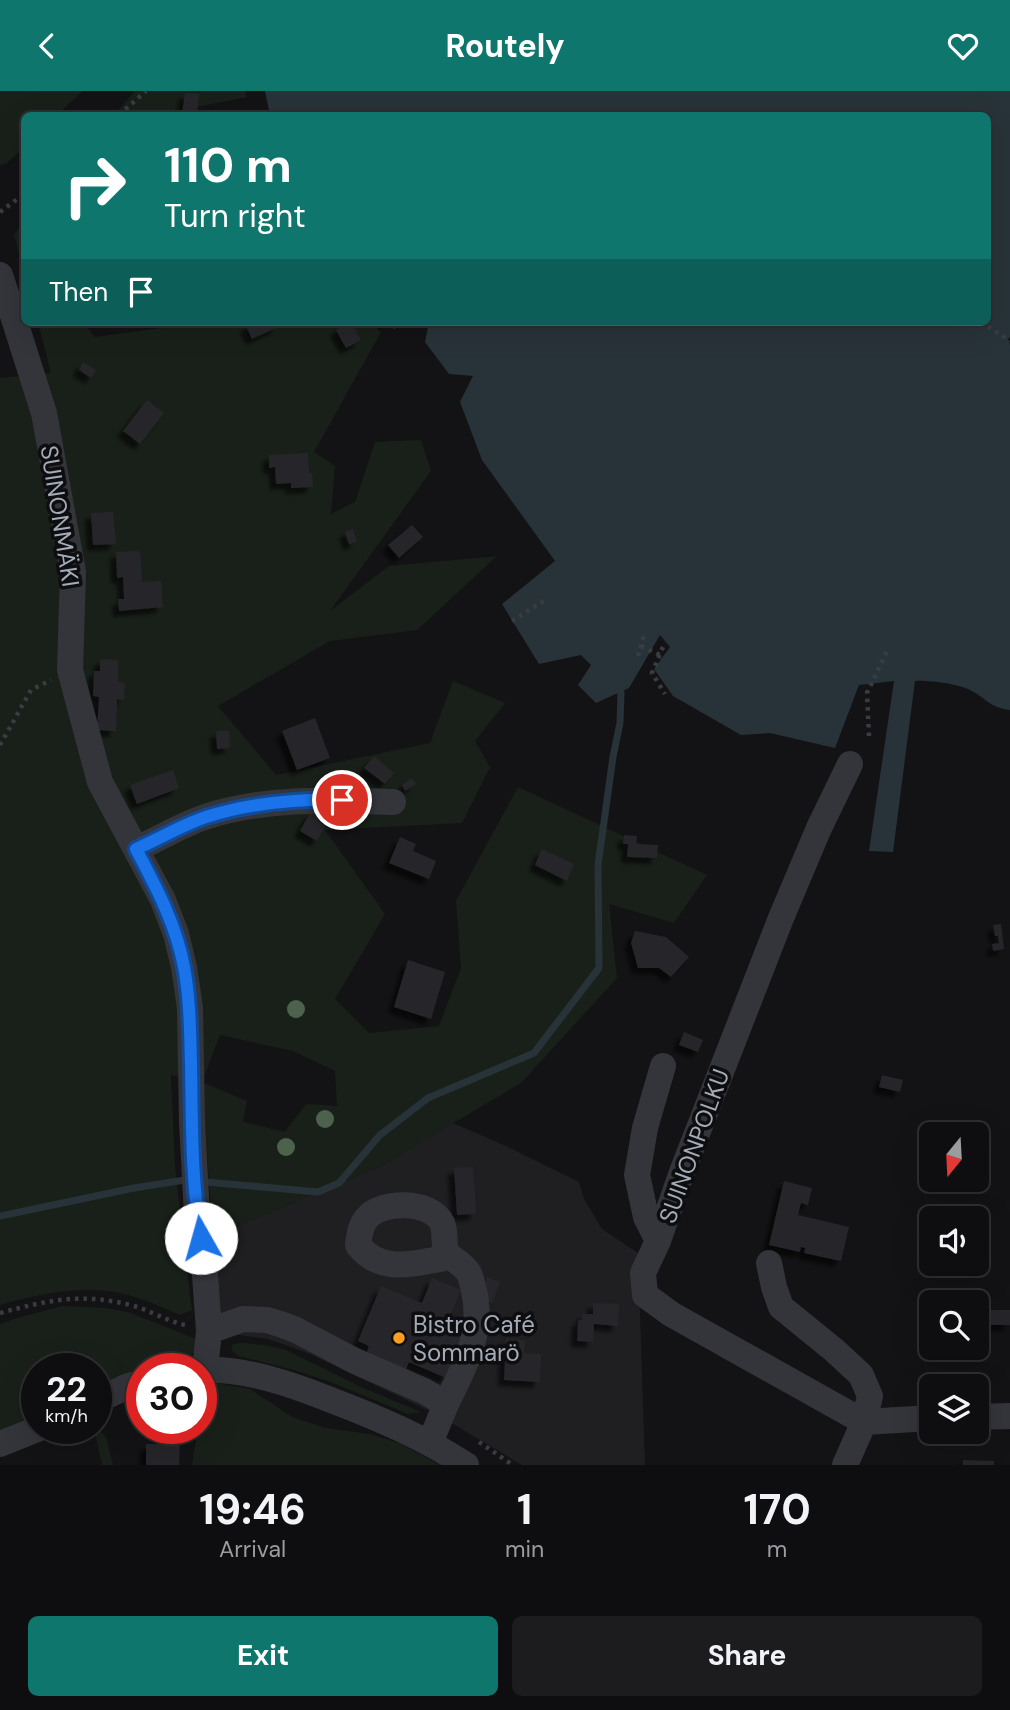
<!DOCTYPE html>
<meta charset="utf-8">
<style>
body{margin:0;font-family:"DM Sans",sans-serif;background:#1c1c1e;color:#f1f3f6;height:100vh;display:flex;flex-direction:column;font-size:26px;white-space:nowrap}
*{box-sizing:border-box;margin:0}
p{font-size:23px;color:#9b9c9f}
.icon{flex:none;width:38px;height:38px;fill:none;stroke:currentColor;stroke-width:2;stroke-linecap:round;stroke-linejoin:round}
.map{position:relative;height:1374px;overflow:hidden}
.sheet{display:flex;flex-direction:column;background:#0e0e10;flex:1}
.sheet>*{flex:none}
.top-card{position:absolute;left:21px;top:21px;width:970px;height:214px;border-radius:10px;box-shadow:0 7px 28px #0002,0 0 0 2px #2e2e30;background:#0f766e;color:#fff;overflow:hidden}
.needle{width:46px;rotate:198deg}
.tools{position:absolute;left:919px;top:1031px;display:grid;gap:14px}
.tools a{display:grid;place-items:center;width:70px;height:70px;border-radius:10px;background:#0e0e10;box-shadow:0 7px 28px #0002,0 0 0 2px #2e2e30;font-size:35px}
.speed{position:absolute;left:21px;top:1262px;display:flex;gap:14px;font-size:35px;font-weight:700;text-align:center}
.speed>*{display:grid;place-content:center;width:91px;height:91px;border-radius:50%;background:#0e0e10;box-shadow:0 7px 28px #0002,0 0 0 2px #2e2e30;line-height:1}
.speed small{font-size:18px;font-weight:400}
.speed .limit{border:10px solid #d22;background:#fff;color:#111}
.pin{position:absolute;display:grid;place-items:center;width:60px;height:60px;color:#fff;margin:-30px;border:4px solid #fff;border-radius:50%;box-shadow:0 2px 7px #0007}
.me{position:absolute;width:77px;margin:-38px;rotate:353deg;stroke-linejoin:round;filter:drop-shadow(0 0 5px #0008)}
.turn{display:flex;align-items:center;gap:24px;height:147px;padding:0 28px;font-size:32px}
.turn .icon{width:91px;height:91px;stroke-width:2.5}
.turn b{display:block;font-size:49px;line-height:60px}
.then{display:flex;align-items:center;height:66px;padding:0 28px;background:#0003;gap:14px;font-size:26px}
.eta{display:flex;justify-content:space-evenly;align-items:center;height:119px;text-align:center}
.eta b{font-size:42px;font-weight:700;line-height:49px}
.cta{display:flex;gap:14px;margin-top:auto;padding:14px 28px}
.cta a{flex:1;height:80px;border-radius:10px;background:#0f766e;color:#fff;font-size:28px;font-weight:700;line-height:80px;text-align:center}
.cta a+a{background:#1c1c1e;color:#f1f3f6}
header{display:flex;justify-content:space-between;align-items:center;height:91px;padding:0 28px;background:#0f766e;color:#fff;font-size:32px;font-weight:700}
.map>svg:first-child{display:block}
</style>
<header><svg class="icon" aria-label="back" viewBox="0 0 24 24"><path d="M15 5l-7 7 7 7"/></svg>Routely<svg class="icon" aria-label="heart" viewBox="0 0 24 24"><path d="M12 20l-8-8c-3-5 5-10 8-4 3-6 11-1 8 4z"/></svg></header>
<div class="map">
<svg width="1010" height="1374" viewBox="0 0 1010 1374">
<defs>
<filter id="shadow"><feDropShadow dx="-6" dy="6" stdDeviation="2" flood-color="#0009"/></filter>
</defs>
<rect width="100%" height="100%" fill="#131315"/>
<path fill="#1f1f22" d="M453,1032L506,1055L579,1091L584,1108L602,1138L638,1162L645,1374H522L440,1325L308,1262L268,1248L209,1240L213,1145L383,1074Z"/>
<path fill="#192019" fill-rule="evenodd" d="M0,0H83L57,24H24V56L7,72L0,74Z
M135,0H245L247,6L156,24H114Z
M24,131V181L14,143Z
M38,231H83L95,246L206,231H369L381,241L314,361L335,375L331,423L355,411L375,351L421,349L431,380L330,520L389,475L497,465L417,539L330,550L218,615L276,684L430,652L453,590L505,612L475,650L490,676L462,732L325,739L385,823L335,908L369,942L439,935L461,877L456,810L518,696L707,784L674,832L609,813L617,887L521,992L383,1074L213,1145L202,991L171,984L175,1076L191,1212L192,1219L180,1224C157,1214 133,1203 108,1200C71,1196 35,1204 0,1214V287L51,282ZM220,944L293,960L335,980L337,1015L306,1013L285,1041L243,1031L247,1010L202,991Z
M62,1215L106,1217L128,1221L196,1248L194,1261L188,1265L138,1277L96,1296V1278H37V1324L0,1339V1233L14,1228Z
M242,1252L264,1254L286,1259L361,1296L421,1321L408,1323L331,1291L294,1279L239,1265L234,1262L231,1258L233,1253Z
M201,1291H211L250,1298L292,1326L326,1337L369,1343L399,1352L440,1374H192L196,1349L189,1337H201Z
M101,1341L106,1346L113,1374H102L95,1342Z"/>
<path fill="#283339" d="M265,0H1010V246L1008,248L1010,254V619C988,616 988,608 970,599C958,593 929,589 915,590L893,761L869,760L894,590L859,594L835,657L770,642L741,644L673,605L654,578L670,556L660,544L629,597L596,612L578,594L591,574L581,564L539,573L502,513L555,470L482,369L460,311L473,285L449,283L425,251L429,231H987V24H270Z"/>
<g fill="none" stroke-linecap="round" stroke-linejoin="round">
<path stroke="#283339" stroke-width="7" d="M206,1091L318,1101L339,1092L380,1044L428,1007L534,962L599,877L598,774L613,666L620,632L621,601
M0,1125L134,1097L185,1089"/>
</g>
<path fill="#262629" filter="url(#shadow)" d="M185,2L199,3L197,24L182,23Z
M255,231H276L278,236L252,248L246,235Z
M349,231H351L361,249L346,257L336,239Z
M83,271L96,279L91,287L79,279Z
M147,309L164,322L140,353L123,340Z
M308,362L309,382H312L313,396L291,397V392L276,393L275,376L269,377V364Z
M113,421L116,453L93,454L91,422Z
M412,434L423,446L399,467L388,454Z
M353,438L357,451L349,453L345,441Z
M140,460L142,491L161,490L163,516L119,520L118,508H124L123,486L117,487L116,461Z
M100,568L118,569V591L125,592L124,609L117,608L116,640L97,639L99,606L93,605L94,580H100Z
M315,627L330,667L297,679L282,640Z
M216,640H229L230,657L217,658Z
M374,665L394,682L385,693L364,677Z
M173,679L179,697L137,713L130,694Z
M412,687L416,693L405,700L402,694Z
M311,720L328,730L317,750L300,740Z
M624,744L637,745L636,753L658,754L657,767L627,766L628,753H623Z
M400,746L416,753L413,760L436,770L429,788L389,772Z
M542,758L574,773L567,790L535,774Z
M1001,833L1004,858L993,860L992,853L999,852L998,845H995L993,834Z
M635,840L666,846L689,866L671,886L659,877H638L631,852Z
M408,869L445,881L431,928L394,916Z
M684,941L703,949L698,961L679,954Z
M882,984L903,989L900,1001L879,996Z
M473,1076L476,1123L457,1124L454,1077Z
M784,1090L812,1097L808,1114L801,1112L798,1124L849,1136L841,1170L804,1162L805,1157L801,1156L800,1161L769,1154Z
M487,1186L500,1191L492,1212L479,1207Z
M432,1187L461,1199L445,1237L464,1245L446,1287L409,1271L404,1283L365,1266L369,1255L358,1250L381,1195L422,1212Z
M593,1212L619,1213L618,1235L594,1233L593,1251L577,1250L578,1229H582V1223H593Z
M976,1219H1010V1234H976Z
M506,1248L525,1249L524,1262L541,1263L540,1291L504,1289Z
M161,1341L180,1342L179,1374H146V1353H161Z
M963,1369L994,1370V1374H963Z"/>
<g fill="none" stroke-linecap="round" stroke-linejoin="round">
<path stroke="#393c41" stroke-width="4.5" stroke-dasharray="3.5 5" stroke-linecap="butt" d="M119,24L146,0
M0,121L24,103
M981,231L1010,250
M393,236L401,231
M512,530L545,509
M641,555L660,564
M663,556L652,582L665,603
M638,565L644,544
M869,645L867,602L887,560
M0,654L31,599L51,589
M0,1222C49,1209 83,1201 134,1215C151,1220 167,1230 185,1234
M479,1351L513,1374"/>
<path stroke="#34353a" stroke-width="26" d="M0,184L44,322L73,481L70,579L100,691L163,809L176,843L184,876L190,917L192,1031L197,1124L204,1170L209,1240L205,1279
M136,758C159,748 181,734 205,726C265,706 330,709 393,711
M658,1150L646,1126L637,1084L645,1037L663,975
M769,1172L774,1196L781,1216L834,1259L861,1284L870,1305L864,1331L671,1223L645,1204L643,1182L658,1150L682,1081L781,827L819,737L850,673
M209,1240L243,1228L267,1229L283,1234L296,1239L355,1270L424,1300L446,1313L430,1352
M201,1279C245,1277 291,1293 331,1309C378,1327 423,1346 466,1374
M96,1310L126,1296L142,1291
M446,1313C465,1275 485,1239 473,1196C472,1191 471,1185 468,1181C462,1171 449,1168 446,1159C443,1150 446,1140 442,1132C431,1109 380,1109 366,1128C360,1136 359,1145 358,1154C382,1185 418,1171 451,1166
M976,1326L1010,1325
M0,1353L40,1337
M845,1374L864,1331L931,1327"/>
</g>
<g fill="#4c624c">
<circle cx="296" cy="918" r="9"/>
<circle cx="325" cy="1028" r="9"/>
<circle cx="286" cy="1056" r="9"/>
</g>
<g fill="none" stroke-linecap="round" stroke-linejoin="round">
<defs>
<path id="route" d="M201,1147C191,1089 192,1030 191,972C190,940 190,908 184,876C176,833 156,796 136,758C159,748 182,734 206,726C250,712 297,708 342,709"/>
</defs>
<use href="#route" stroke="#114b97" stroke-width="18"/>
<use href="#route" stroke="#1a73e8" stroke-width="12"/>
</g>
<circle fill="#fd9e23" stroke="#0e0e10" stroke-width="2.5" cx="399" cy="1247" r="7"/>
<g text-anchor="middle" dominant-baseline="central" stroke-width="7" stroke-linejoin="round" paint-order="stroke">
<g font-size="24" fill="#a3abb6" stroke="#0e0e10">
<text transform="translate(60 425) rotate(81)">SUINONMÄKI</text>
<text transform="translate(694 1055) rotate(-70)">SUINONPOLKU</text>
</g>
<g font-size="24" fill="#a3abb6" stroke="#0e0e10" text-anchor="start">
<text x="413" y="1233">Bistro Café<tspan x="413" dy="28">Sommarö</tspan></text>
</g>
</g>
</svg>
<div class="tools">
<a><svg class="needle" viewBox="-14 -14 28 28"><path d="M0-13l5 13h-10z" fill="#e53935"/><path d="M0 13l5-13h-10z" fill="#9b9c9f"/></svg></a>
<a><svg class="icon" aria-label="sound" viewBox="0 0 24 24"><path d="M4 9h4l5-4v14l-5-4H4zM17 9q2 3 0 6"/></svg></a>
<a><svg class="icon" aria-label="search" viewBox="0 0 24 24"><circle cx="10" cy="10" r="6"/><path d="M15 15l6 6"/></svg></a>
<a><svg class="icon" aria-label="layers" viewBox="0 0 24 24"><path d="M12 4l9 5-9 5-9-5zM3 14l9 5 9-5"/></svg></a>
</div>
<div class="speed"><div>22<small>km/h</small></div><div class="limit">30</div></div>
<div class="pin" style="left:342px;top:709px;background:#d93025"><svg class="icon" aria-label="arrive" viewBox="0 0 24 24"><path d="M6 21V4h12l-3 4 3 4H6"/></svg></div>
<svg class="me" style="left:201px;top:1147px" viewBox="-20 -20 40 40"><circle r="19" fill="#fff"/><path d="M0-13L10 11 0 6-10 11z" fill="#1a73e8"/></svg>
<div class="top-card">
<div class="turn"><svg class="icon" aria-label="right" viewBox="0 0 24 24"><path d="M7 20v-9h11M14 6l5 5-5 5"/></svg><div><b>110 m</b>Turn right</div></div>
<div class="then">Then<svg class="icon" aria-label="arrive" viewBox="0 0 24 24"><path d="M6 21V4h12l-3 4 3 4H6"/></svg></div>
</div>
</div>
<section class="sheet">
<div class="eta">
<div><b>19:46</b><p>Arrival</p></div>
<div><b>1</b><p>min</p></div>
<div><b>170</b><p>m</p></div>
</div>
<div class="cta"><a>Exit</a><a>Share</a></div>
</section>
